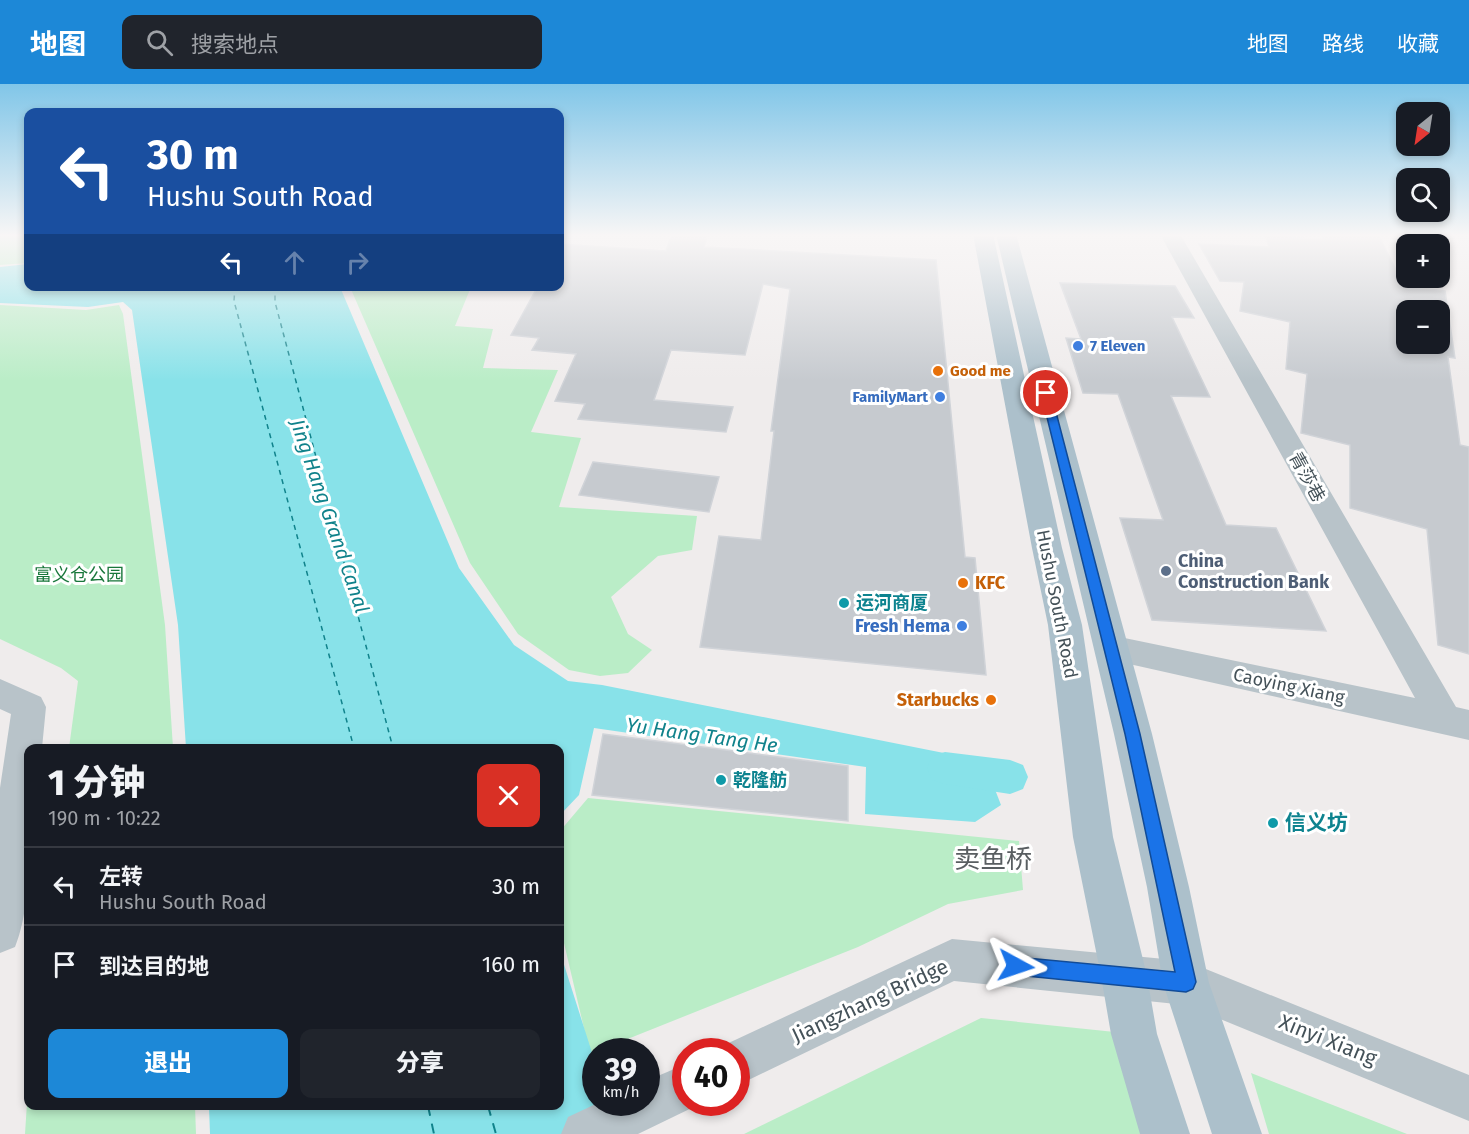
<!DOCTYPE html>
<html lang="zh">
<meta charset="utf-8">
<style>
body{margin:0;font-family:"Fira Sans","Noto Sans SC",sans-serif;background:#20242c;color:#f1f3f6;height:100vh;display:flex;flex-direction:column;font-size:22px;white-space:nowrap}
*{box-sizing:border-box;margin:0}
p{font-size:20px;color:#9ea1a6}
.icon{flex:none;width:33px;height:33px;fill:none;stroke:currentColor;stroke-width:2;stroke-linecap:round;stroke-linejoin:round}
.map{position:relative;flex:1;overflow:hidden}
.details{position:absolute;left:24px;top:660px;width:540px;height:366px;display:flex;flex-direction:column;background:#171b24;border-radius:12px;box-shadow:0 3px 9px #0003}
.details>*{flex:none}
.guide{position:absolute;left:24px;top:24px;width:540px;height:183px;border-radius:12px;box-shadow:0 3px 9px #0003;background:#1a4fa0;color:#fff;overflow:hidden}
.needle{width:39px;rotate:210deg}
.buttons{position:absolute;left:1396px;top:18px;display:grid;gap:12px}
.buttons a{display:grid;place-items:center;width:54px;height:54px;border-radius:12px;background:#171b24;box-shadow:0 3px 9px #0003;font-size:30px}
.speed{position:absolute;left:582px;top:954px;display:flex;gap:12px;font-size:30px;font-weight:700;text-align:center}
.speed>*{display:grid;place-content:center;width:78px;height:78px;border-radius:50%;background:#171b24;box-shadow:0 3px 9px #0003;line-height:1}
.speed small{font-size:15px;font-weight:400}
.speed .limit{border:9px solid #d22;background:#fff;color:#111}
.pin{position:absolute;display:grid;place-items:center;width:51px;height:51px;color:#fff;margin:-26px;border:3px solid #fff;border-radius:50%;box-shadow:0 2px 6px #0007}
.me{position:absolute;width:66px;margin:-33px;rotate:95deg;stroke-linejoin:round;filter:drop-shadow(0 0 4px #0008)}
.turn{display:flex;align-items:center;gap:21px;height:126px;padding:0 24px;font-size:27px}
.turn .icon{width:78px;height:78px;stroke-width:2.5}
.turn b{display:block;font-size:42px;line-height:51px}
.lanes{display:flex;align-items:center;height:57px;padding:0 24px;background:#0003;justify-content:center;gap:30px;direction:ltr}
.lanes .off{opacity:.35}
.round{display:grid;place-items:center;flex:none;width:63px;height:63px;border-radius:12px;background:#20242c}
.summary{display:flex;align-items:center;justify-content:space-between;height:102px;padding:0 24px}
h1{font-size:36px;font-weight:800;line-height:45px}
.button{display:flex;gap:12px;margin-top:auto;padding:12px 24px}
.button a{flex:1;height:69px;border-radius:12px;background:#1d88d7;color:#fff;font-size:24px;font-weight:800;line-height:69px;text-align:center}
.button a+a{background:#20242c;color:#f1f3f6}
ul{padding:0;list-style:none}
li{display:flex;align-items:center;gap:18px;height:78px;padding:0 24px;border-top:2px solid #363941}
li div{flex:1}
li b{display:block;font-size:22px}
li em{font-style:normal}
header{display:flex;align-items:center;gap:36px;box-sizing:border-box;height:84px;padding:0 30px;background:#1d88d7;color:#fff}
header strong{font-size:28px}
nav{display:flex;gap:33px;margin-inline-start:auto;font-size:21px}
.search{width:420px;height:54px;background:#20242c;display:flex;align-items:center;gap:15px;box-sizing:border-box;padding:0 21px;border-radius:12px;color:#9ea1a6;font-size:22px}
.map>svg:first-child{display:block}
</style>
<header>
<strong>地图</strong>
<div class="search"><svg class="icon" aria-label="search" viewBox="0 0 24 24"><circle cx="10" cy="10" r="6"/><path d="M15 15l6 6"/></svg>搜索地点</div>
<nav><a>地图</a><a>路线</a><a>收藏</a></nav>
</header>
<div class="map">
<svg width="1469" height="1050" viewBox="0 0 1469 1050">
<rect width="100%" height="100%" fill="#efecec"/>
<path fill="#baedc7" d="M0,150H28V179L0,181Z
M350,203H471L455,242L493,245L483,284L558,286L531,348L581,354L559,423L697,432L692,466L658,472L611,513L628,550L652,566L628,589L600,592L569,586L518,550L470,479Z
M0,221L86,226L119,221L123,230L165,541L173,664H69L78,597L61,584L0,555Z
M588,714L1019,757L1023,806L948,820L858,863L590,970L560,842V747Z
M981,934L1134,950L1165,1050H744Z
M1251,989L1407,1050H1269Z
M28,1003V1022H195L196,1050H25Z"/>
<path fill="#88e2e9" d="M28,180V202L340,203L459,484L514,561L568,597L602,601L984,677L1001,721L975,738L865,730L866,683L594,644L579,711L560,731V664H186L178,541L132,226L123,218L88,223L0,219V183Z
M560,868L595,978L596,1018L609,1019L619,1050H210L209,1022H560Z"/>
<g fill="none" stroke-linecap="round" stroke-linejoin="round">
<path fill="#88e2e9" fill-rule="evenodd" d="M945,668L1010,676L1023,681L1028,693L1023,705L1010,710L945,700L932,696L927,684L932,672Z"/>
<path stroke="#10828b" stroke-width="1.5" stroke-dasharray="5 4.5" stroke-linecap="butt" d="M235,202L234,217L354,664
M275,202V218L393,664"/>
<path stroke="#10828b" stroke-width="2" stroke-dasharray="10 8" stroke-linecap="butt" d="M428,1022L434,1050
M488,1022L496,1050"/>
</g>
<path fill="#c6cacf" stroke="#d0d3d8" stroke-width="1.5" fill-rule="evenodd" d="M672,150H708L704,163L936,176L965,473L975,474L986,591L700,563L719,452L761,456L774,347H771L790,205L763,200L745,271L671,266L654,316L733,323L726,348L578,335L585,320L555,317L576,270L532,266L539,254L511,251L538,202H560V160L666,167Z
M1265,150L1322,156V150H1378L1404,202L1445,207L1455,274L1448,273L1460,361L1469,363V570L1438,561L1427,445L1350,424V361L1301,349L1307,290L1286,285L1290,238L1240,227L1244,198L1220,197L1199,160L1269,163ZM1407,226H1440V260H1407Z
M1060,199L1175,202L1194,234L1172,233L1210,313L1171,312L1226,441L1276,444L1326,547L1152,536L1120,434L1163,436L1118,310L1083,309L1066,254L1081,255Z
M593,378L719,393L709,428L579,411Z
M603,650L848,682V737L592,711Z"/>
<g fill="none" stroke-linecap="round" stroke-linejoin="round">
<path fill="#b8c3c9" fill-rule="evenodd" d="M1160,150H1180L1456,623L1469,626V656L1098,573L1094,564L1098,555L1110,551L1415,614Z
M0,595L41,613L46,623L42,664H28C28,720 36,812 15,863L0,869V704L11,630L0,625Z
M952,855L1186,877L1469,991V1037L1186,921L954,897L736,1002V968H718L720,963Z
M686,980V1018L702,1019L638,1050H561L568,1033L600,1018H646V997Z"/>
<path fill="#acc0cb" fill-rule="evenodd" d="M973,150H993L1062,464L1082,541L1113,753L1147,892L1157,950L1190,1050H1140L1111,950L1101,892L1073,753L1048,541L1032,464Z
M996,150H1016L1152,650L1189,803L1209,899L1262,1050H1212L1163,899L1147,803L1114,650Z"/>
</g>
<linearGradient id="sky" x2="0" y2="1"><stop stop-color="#81c6e8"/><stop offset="0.51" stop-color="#f8f6f6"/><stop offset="1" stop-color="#f8f6f6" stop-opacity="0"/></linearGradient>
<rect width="1469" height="297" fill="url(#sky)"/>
<path fill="#1a73e8" stroke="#114b97" stroke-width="1.5" d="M1046,306L1051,309L1140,650L1196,898L1193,905L1186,908L1016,891L1009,889L1007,882L1009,876L1016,873L1175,888L1125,650L1041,309Z"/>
<g fill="#3f7fe0" stroke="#fff" stroke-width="2">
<circle cx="1078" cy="262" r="6"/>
<circle cx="940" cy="313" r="6"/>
<circle cx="962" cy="542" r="6"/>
</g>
<g fill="#e8710a" stroke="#fff" stroke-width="2">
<circle cx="938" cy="287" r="6"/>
<circle cx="963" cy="499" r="6"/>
<circle cx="991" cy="616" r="6"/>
</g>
<circle fill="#5c6f8a" stroke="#fff" stroke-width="2" cx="1166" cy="487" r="6"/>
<g fill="#0f9aa8" stroke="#fff" stroke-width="2">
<circle cx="844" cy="519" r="6"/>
<circle cx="721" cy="696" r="6"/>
<circle cx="1273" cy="739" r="6"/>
</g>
<g text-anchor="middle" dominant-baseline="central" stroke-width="6" stroke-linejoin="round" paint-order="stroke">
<g font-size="15" font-weight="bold" fill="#366cbe" stroke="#fff" text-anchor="start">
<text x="1090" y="262">7 Eleven</text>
<text x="928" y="313" text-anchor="end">FamilyMart</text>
</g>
<g font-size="15" font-weight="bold" fill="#c56008" stroke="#fff" text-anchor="start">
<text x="950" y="287">Good me</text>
</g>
<g font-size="18" fill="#455259" stroke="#fff">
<text transform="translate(1307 393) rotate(61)">青莎巷</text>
<text transform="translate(1057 520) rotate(79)">Hushu South Road</text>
<text transform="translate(1289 602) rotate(12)">Caoying Xiang</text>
</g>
<g font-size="18" font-weight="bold" fill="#4e5e75" stroke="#fff" text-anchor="start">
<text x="1178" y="477">China<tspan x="1178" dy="21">Construction Bank</tspan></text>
</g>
<g font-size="18" fill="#19773b" stroke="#fff">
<text x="79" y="491">富义仓公园</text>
</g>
<g font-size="18" font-weight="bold" fill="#c56008" stroke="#fff" text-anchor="start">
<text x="975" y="499">KFC</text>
<text x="979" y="616" text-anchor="end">Starbucks</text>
</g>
<g font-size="18" font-weight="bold" fill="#0d838f" stroke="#fff" text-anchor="start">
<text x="856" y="519">运河商厦</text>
<text x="733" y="696">乾隆舫</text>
</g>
<g font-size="18" font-weight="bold" fill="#366cbe" stroke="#fff" text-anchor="end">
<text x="950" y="542">Fresh Hema</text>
</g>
<g font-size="20" font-style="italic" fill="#10828b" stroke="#fff">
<text transform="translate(330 432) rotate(71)">Jing Hang Grand Canal</text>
<text transform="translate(702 651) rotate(8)">Yu Hang Tang He</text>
</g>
<g font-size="21" font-weight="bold" fill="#0d838f" stroke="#fff" text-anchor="start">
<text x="1285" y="739">信义坊</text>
</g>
<g font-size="21" fill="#455259" stroke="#fff">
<text transform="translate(870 917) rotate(-25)">Jiangzhang Bridge</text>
<text transform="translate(1328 956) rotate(22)">Xinyi Xiang</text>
</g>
<g font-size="26" fill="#595e61" stroke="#fff">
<text x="993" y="775">卖鱼桥</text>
</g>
</g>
</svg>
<div class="buttons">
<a><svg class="needle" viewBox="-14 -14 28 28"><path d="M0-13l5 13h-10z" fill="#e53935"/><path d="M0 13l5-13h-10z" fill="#9ea1a6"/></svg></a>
<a><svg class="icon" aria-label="search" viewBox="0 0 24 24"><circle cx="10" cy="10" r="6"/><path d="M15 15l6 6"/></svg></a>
<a>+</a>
<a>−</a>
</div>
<div class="speed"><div>39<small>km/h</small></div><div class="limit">40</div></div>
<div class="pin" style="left:1046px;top:309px;background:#d93025"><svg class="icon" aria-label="arrive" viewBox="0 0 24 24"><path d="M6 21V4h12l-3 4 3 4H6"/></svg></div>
<svg class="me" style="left:1016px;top:882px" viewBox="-20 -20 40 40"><path d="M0-17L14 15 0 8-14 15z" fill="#1a73e8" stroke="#fff" stroke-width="4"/></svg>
<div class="guide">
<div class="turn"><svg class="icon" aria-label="left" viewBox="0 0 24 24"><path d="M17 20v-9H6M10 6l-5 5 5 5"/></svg><div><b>30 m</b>Hushu South Road</div></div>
<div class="lanes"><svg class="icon" aria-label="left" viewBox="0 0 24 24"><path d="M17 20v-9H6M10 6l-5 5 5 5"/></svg><svg class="icon off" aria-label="ahead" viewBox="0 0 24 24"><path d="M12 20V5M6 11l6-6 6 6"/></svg><svg class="icon off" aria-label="right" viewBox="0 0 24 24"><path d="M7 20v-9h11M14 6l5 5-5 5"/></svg></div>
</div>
<section class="details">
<div class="summary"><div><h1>1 分钟</h1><p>190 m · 10:22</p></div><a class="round" style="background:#d93025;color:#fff"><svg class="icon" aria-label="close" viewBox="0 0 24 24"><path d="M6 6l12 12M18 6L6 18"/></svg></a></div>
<ul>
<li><svg class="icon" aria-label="left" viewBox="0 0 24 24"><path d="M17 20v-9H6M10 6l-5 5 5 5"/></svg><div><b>左转</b><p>Hushu South Road</p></div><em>30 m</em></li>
<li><svg class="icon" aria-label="arrive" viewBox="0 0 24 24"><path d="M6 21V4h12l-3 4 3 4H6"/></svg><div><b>到达目的地</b></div><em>160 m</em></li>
</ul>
<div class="button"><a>退出</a><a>分享</a></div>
</section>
</div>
